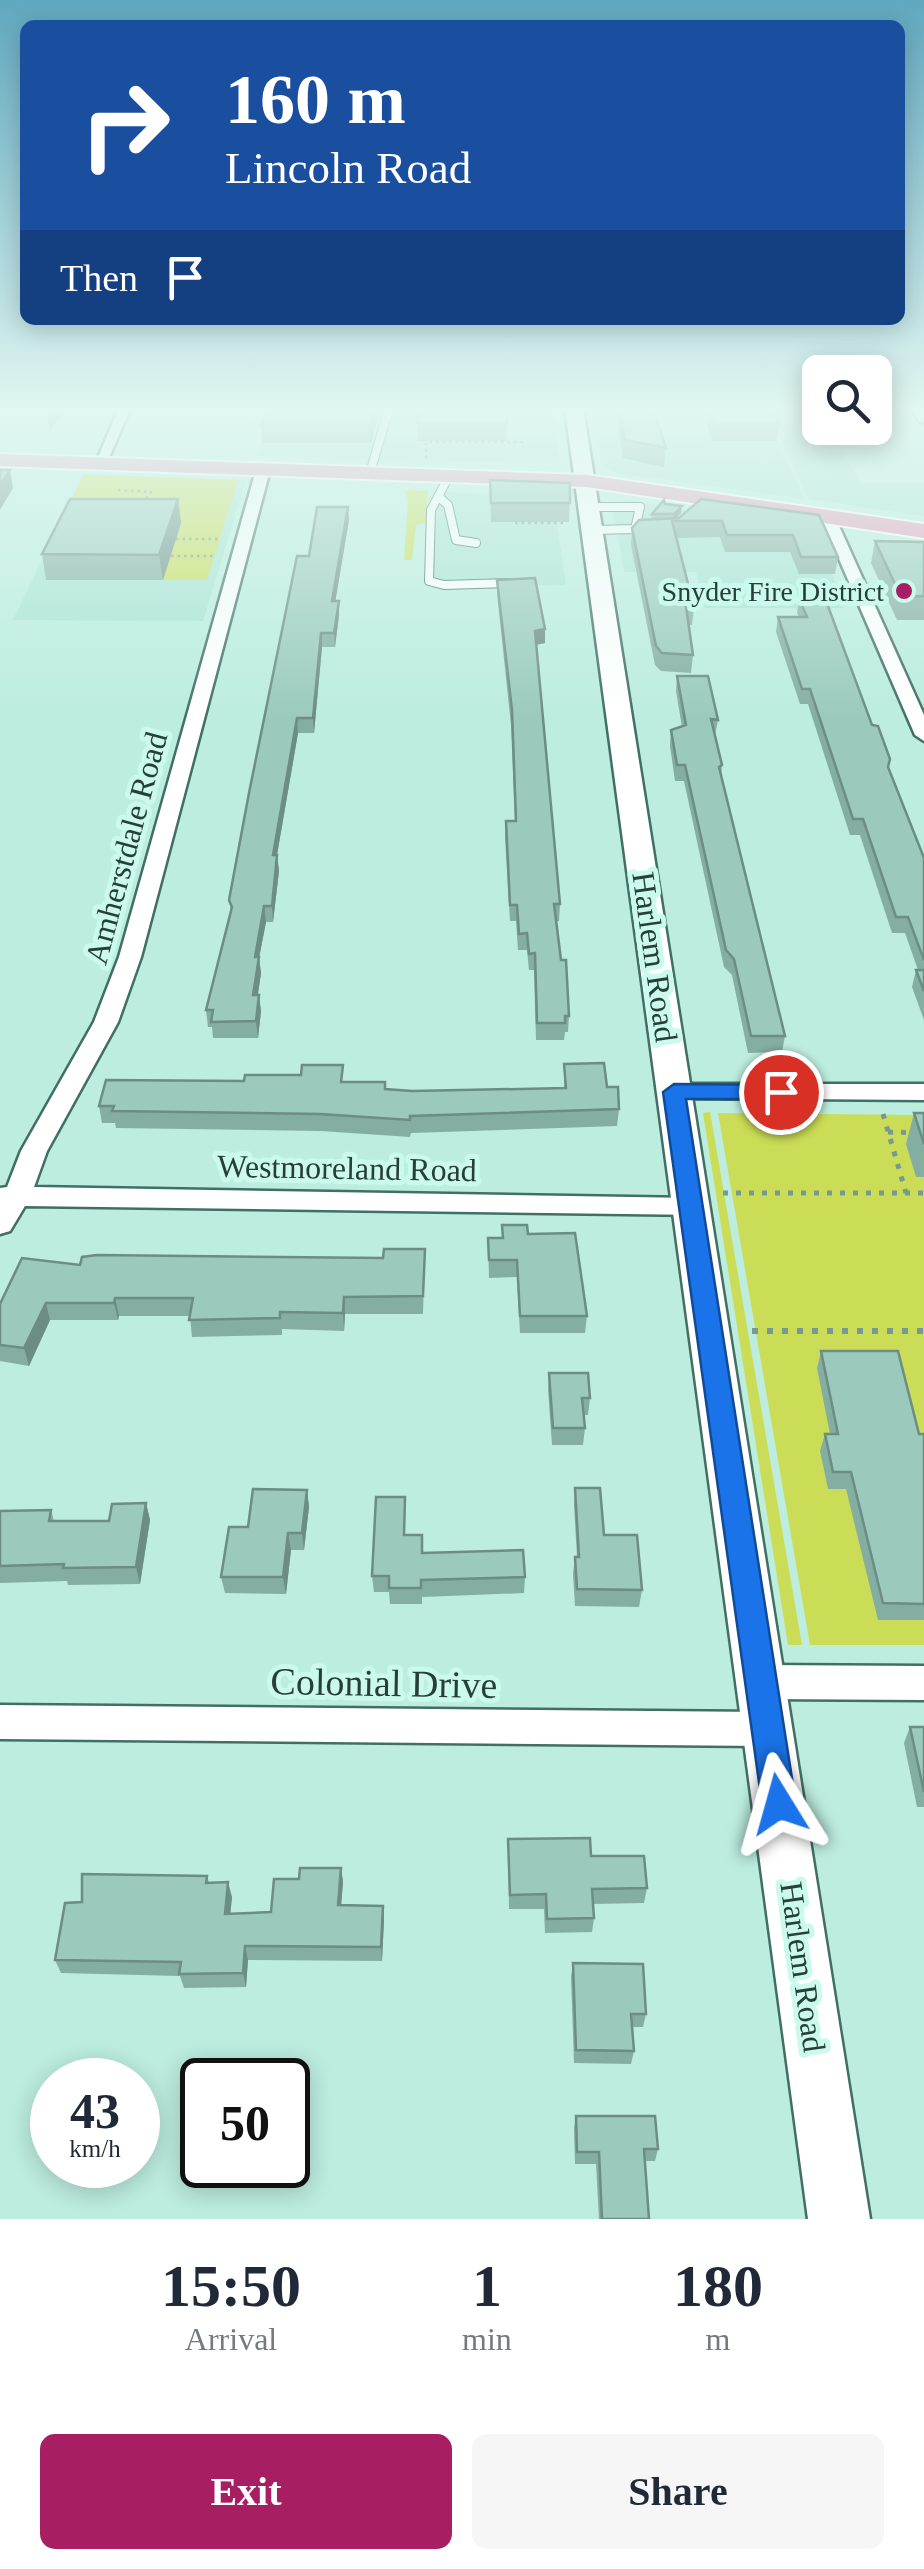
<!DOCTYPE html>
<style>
body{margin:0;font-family:"Times New Roman",serif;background:#f6f6f7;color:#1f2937;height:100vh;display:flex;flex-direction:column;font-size:38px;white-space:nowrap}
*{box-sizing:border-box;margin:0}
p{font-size:32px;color:#747a83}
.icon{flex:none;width:55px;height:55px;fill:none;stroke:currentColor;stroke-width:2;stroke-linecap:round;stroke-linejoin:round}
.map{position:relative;height:2219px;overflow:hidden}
.panel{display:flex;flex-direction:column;background:#fff;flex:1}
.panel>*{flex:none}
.guide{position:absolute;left:20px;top:20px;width:885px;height:305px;border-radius:15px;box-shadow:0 5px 25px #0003;background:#1a4fa0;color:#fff;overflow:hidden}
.buttons{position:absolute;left:802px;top:355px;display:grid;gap:20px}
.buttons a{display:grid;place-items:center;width:90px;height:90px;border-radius:15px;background:#fff;box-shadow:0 5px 25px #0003;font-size:50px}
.speed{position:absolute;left:30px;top:2058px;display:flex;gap:20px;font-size:50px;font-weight:700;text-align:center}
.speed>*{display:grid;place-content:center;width:130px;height:130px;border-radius:50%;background:#fff;box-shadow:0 5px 25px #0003;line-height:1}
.speed small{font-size:25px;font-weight:400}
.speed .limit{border:5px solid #111;border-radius:15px;background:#fff;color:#111}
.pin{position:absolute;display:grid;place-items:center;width:85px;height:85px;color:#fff;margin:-42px;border:5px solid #fff;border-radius:50%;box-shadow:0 2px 10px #0007}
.me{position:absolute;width:110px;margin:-55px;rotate:352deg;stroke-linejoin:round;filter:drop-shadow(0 0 8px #0008)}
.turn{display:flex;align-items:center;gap:35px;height:210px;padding:0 40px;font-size:45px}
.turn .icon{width:130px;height:130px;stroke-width:2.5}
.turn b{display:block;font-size:70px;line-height:85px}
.then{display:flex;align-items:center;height:95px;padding:0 40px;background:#0003;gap:20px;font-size:38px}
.eta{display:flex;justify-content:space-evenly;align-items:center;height:170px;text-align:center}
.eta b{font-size:60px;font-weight:700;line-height:70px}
.cta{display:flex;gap:20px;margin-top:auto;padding:20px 40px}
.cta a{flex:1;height:115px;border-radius:15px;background:#a81e63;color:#fff;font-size:40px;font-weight:700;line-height:115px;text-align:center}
.cta a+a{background:#f6f6f7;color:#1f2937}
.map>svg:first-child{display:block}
</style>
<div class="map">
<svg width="924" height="2219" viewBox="0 0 924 2219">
<rect width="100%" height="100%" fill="#bceddf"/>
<path fill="#a9e3d4" d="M276,408H554L560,464L255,456Z
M593,408H763L804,499L616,473L602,466Z
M779,435H833L861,483H924V516L809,499Z
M83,474L246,480L203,621L13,620Z
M433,492L553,496L566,585L430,586Z
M626,500L817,531L844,608H705L696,572H624L612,504Z"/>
<path fill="#cbdd56" d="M83,475L238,480L207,580H163L180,523H61Z
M405,490L428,491L425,523L416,525L412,560H404L408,500Z
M710,1112L802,1645H788L703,1113Z
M718,1113L924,1115L916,1177H924V1645H810Z"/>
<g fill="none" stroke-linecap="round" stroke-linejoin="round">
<defs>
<path id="lane" d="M370,473L389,408
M449,476L431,510L429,581L444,585L514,583
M439,497L448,505L456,540L476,543
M591,507H640L635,529L593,530"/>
<path id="street" d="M119,408H131L106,464L94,467Z
M912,408H924V422L919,421Z
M263,466L270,470L141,957L118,1022L47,1151L34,1187L693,1198L702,1201L706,1208L702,1215L25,1206L10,1231L0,1234V1188L7,1187L21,1151L94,1022L119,957L256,470Z
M828,513L835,517L924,715V741L915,735L821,517Z
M674,1084H924V1100L665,1098L662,1092L665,1086Z
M761,1665L924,1666V1700L761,1699L749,1694L743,1682L749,1670Z
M0,1705L768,1712L781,1717L786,1729L781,1741L768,1746L0,1739Z"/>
<path id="secondary" d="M565,408H583L870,2219H808Z"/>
<path id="primary" d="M0,454L587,475L924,524V538L587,487L0,466Z"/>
</defs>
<use href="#lane" stroke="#426f64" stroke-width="10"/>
<use href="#street" stroke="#426f64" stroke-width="5"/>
<use href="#secondary" stroke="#426f64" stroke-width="5"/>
<use href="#primary" stroke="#fff" stroke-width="4"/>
<path stroke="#769a90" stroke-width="2.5" stroke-dasharray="2.5 4" stroke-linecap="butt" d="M426,458V442H523V447
M118,490L151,492L144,501
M515,523H567
M176,539H220
M171,556H215"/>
<path stroke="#769a90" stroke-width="5" stroke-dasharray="5 8" stroke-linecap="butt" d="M883,1114L906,1193
M888,1132L924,1133
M723,1193H924"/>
<path stroke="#769a90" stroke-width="6" stroke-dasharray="6 9" stroke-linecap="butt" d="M752,1331H924"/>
<use href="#lane" stroke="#fff" stroke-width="8"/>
<use href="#street" fill="#fff" fill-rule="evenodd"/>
<use href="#secondary" fill="#fff" fill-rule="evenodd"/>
<use href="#primary" fill="#e799bb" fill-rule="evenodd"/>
</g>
<path fill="#85aea3" d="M615,408H653L666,448L664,467L623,458Z
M702,408H772L779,424L777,441H712Z
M377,421L371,443H262L261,425Z
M417,423H507V441H418Z
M490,480L570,483L569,522H491Z
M178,499L181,523L163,580H46L42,554Z
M681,513L675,519L819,515L838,557L835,574H799L790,552H725L720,537L676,538L694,607L692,625H689L693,655L691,673L661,671L655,665L631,545L632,528L651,519L652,514Z
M349,520L335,601L339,615L335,647H322L314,733H298L277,855L279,871L273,922H266L259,958L261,973L258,995L261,1011L258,1038H213L212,1027H208L206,1010L231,911L229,900L309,556Z
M875,541L924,542V620H897L871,563Z
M497,580L545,629V643L536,645L560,904L559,921H556L569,1016L568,1032H565L564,1040H536L534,970H529L527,950H518L516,921H510L505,837L506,821H515L511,725L497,594Z
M799,599L888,767L924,858V1020L912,987L916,970H918L905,933H892L860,835H850L808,704H800L776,632L778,617H799L797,613Z
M677,676L718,720L715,735L722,765L721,776L785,1036L782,1052L748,1053L732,975L724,967L684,781H675L670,746L671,730L682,727L676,691Z
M564,1064L607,1087L619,1109L617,1126L411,1133L410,1137L321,1131L116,1128L115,1123H102L99,1106L344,1082L386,1089L412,1091L564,1088Z
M914,1113H924V1177H916L906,1144Z
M502,1225L528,1234L587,1316L585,1333H520L517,1277L489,1278L488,1238H502Z
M425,1249L423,1314H345L344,1331L282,1329V1335L192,1337L190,1316H119L118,1320H50L29,1366L0,1361V1304L80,1265L383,1258Z
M821,1351L919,1434H924V1620H878L846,1489H828L820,1451L825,1434H830L817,1368Z
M549,1373L590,1398L588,1415H584L585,1428L583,1445H552L548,1390Z
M575,1488L604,1535L642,1590L639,1607L575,1606L573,1574L575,1557H577L574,1505Z
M307,1490L309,1507L304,1550H291L286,1594L225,1593L221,1577L248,1527Z
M405,1497V1535L422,1553L525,1577L524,1593L422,1597V1604H390L389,1592H374L372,1576Z
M146,1503L150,1520L140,1584L68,1585L67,1581L0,1583V1511L51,1510L54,1521H109Z
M910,1727H924V1807H917L904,1743Z
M508,1839L591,1856L647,1888L644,1903L593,1904L594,1918L592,1932L545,1933L544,1909H509Z
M341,1868L343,1882L341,1905L384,1920L382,1961L248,1960L246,1987L184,1988L180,1976L61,1973L55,1960L82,1902L207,1876L209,1883L232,1897L230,1914L271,1912L299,1879Z
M573,1963L646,2014L643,2027H632L634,2051L631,2064L574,2063L571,1977Z
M576,2116L658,2149L655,2161H645L649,2219H599L596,2164H575L574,2128Z"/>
<path fill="#6c8d84" d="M46,408H69L50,430Z
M375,408H377V421L371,443L370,425Z
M10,470L13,488L0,510V485Z
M178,499L181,523L163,580L159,555Z
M682,506L681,513L673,521L674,514Z
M348,507L349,520L333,615L332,601Z
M339,601V615L335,647L334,633Z
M545,629V643L534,645L535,631Z
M321,633L322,647L314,733L313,718Z
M297,718L298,733L277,855L279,871L273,922L272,906L273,855Z
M264,906L266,922L259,958L261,973L255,1012L253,995L255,957Z
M259,995L261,1011L258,1038L256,1021Z
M344,1297L345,1314L344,1331L343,1313Z
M115,1298L119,1316L118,1320L114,1303Z
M46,1303L50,1320L29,1366L24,1348Z
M307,1490L309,1507L304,1550L302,1533Z
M146,1503L150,1520L140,1584L136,1567Z
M288,1533L291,1550L286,1594L283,1577Z
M341,1868L343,1882L340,1919L338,1905Z
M228,1882L232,1897L229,1928L225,1914Z
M383,1906L384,1920L382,1961L381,1947Z
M245,1946L248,1960L246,1987L243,1973Z"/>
<path fill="#9bcabd" stroke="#6c8d84" stroke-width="2.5" d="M269,408H375L370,425H261Z
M418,408H506L507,423H417Z
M619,408H653L666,448L625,440Z
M709,408H772L779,424H714Z
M0,470H10L0,485Z
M490,480L570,483V503H491Z
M70,499H178L159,555L42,554Z
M701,499L819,515L838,557H801L793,535H727L722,521H672L694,607H686L693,655L662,653L656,646L632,528L639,520L679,518Z
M664,500L665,504L682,506L674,514H652Z
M317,507H348L332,601H339L334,633H321L313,718H297L273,855H277L272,906H264L255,957H259L253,995H259L256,1021L211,1022L213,1010H206L232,907L229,900L249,793L297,556H309Z
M875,541L924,542V596L901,597Z
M535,578L545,629L535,631L560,904H554L561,960H566L569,1016H565V1023H537L535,953L529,954L527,933L519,934L517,905H510L506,821H516L512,710L497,580Z
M825,598L872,725L878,726L890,759L888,767L924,858V960L908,917H896L863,819H853L810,689H802L778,617H807L799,599Z
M677,676H708L718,720L711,719L722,765L719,767L785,1036H751L734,959L726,950L685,765H677L671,730L686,725Z
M916,970H924V991Z
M604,1063L607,1087H618L619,1109L410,1116V1120L320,1114L112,1111L114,1106H99L106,1080L244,1081L245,1075H301L302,1065H343L341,1082H385V1089L412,1091L566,1088L564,1064Z
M914,1113H924V1144Z
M502,1225H527L528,1234L575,1233L587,1316H520L517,1260H489L488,1238H503Z
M384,1249H425L423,1296L344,1297L343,1313L280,1312V1318L189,1320L193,1298H115L114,1303H46L24,1348L0,1345V1304L22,1258L80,1265L82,1257L97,1255L383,1258Z
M821,1351H898L919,1434H924V1604L883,1603L851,1472H833L825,1434H838Z
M549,1373H588L590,1398H582L585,1428H553Z
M575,1488H600L604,1535H637L642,1590L577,1589L575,1557H579Z
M253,1489L307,1490L302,1533H288L283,1577H221L229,1527H248Z
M376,1497H405L404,1535H422V1553L523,1550L525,1577L421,1580V1588H389V1576H372Z
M146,1503L136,1567L63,1568L64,1564L0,1566V1511L51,1510L49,1521H109L112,1504Z
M910,1727H924V1792Z
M590,1838L591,1856H644L647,1888L592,1889L594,1918L547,1919L546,1894L510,1895L508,1839Z
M300,1868H341L338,1905L383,1906L381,1947L245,1946L243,1973L179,1974L181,1962L55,1960L65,1903L82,1902V1874L207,1876L206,1883L228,1882L225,1914L271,1912L274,1879H299Z
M573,1963L643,1964L646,2014H631L634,2051L576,2050Z
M576,2116H655L658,2149H644L649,2219H602L599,2152H577Z"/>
<linearGradient id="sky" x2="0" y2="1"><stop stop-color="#60a8bf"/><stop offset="0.57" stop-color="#e1f7f1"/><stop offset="1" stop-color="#e1f7f1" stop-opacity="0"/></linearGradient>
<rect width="924" height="719" fill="url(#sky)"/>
<path fill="#1a73e8" stroke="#114b97" stroke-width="2.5" d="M674,1084L781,1085L792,1092L781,1099H686L796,1804L791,1816L779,1821L767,1816L762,1804L663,1092Z"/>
<circle fill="#a81e63" stroke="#c9faec" stroke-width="4" cx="904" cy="591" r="10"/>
<g text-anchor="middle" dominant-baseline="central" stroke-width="10" stroke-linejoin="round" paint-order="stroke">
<g font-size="28" fill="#2a3e39" stroke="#c9faec" text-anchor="end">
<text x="884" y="591">Snyder Fire District</text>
</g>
<g font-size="32" fill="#2a3e39" stroke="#c9faec">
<text transform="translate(126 848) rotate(-75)">Amherstdale Road</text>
<text transform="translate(655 957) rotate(82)">Harlem Road</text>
<text transform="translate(347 1168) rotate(1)">Westmoreland Road</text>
<text transform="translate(803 1967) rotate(82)">Harlem Road</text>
</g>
<g font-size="38" fill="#2a3e39" stroke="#c9faec">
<text transform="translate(384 1683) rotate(1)">Colonial Drive</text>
</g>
</g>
</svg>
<div class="buttons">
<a><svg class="icon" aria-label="search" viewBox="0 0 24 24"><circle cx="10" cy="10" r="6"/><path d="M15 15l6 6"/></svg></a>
</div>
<div class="speed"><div>43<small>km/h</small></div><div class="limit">50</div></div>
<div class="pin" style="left:781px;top:1092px;background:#d93025"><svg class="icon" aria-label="arrive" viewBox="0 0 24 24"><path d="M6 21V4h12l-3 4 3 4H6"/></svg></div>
<svg class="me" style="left:779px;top:1804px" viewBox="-20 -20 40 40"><path d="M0-17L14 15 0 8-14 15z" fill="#1a73e8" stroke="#fff" stroke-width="4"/></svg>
<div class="guide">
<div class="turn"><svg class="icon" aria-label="right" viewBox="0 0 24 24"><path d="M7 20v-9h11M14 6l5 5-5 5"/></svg><div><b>160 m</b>Lincoln Road</div></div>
<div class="then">Then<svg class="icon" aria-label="arrive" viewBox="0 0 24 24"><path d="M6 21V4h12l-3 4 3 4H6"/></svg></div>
</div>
</div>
<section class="panel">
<div class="eta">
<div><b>15:50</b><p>Arrival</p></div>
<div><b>1</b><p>min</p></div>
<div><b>180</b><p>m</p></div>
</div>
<div class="cta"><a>Exit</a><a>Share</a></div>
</section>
